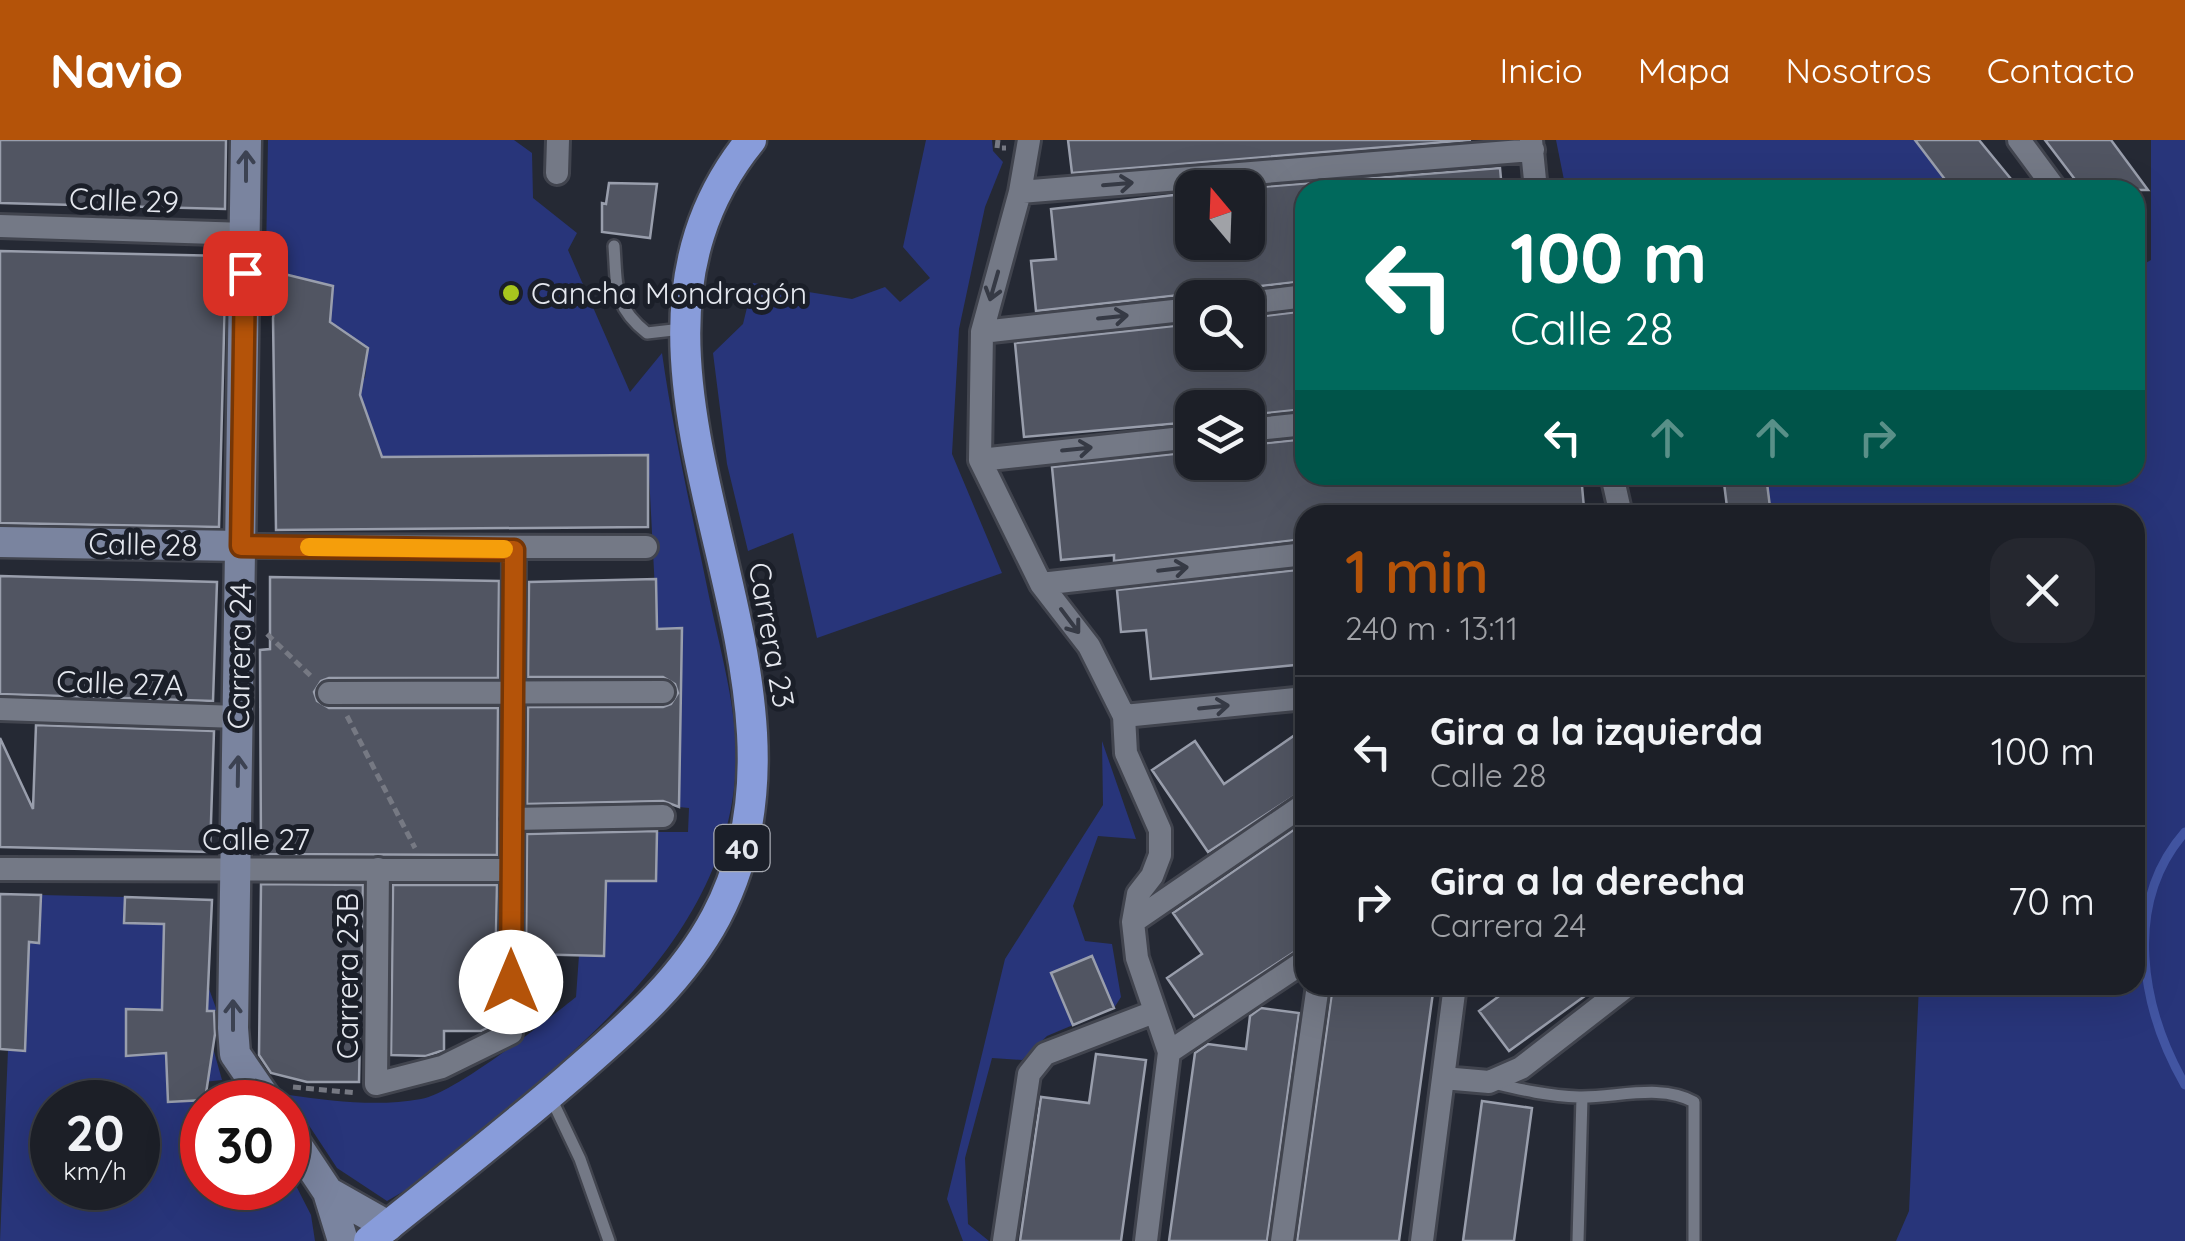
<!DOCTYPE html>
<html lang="es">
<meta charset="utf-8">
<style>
body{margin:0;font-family:Quicksand,sans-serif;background:#25272f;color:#f1f3f6;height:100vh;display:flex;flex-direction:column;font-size:38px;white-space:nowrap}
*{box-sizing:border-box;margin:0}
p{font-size:32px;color:#a0a2a7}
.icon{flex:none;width:55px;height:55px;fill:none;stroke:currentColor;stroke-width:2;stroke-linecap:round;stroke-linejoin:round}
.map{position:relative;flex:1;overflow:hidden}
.panel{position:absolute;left:1295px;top:365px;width:850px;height:490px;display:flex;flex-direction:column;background:#1c1f27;border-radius:30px;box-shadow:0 10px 40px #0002,0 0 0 2px #3a3d44}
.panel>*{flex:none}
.hud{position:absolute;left:1295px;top:40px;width:850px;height:305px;border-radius:30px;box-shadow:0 10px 40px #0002,0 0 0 2px #3a3d44;background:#00695c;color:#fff;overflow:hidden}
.needle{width:65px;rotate:341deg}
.controls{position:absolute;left:1175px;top:30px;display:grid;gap:20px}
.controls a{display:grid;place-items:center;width:90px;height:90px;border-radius:20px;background:#1c1f27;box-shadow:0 10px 40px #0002,0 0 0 2px #3a3d44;font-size:50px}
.speed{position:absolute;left:30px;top:940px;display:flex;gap:20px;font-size:50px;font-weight:700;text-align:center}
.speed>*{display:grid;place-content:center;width:130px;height:130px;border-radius:50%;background:#1c1f27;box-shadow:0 10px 40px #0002,0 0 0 2px #3a3d44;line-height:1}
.speed small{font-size:25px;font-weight:400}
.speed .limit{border:15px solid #d22;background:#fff;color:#111}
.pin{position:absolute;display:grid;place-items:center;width:85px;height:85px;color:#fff;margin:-42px;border-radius:20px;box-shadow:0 5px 15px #0006}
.me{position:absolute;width:110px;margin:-55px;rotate:0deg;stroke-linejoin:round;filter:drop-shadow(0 0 8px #0008)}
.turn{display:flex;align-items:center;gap:35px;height:210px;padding:0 50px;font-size:45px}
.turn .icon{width:130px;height:130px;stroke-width:2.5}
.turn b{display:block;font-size:70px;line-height:85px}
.lanes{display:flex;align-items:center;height:95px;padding:0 50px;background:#0003;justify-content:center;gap:50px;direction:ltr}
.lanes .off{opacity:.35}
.round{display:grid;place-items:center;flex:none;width:105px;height:105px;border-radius:30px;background:#25272f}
.summary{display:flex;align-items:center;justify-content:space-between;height:170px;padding:0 50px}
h1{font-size:60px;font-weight:600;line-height:75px;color:#b45309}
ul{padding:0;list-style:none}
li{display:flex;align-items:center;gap:30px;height:150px;padding:0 50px;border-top:2px solid #3a3d44}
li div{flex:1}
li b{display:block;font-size:38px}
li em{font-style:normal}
header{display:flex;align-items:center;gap:60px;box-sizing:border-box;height:140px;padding:0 50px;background:#b45309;color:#fff}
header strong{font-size:48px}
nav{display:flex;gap:55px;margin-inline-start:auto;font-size:35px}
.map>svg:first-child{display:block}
</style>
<header>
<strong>Navio</strong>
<nav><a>Inicio</a><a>Mapa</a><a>Nosotros</a><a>Contacto</a></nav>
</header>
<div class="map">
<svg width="2185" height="1101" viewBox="0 0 2185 1101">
<rect width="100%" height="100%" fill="#252934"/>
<path fill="#28357a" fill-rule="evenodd" d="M268,0H514L532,13L533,58L577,93L568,110L630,252L662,213C674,298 694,382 711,466C722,517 737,570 736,623C729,816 543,934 411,1047L387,1061L337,1028L289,955C333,961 377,967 421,959C454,954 547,880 576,857L579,815L605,741H655L657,692H688L689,668L679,667L682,489H657L648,315L370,317V284L352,241L365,238L368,208L328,188L333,146L281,133L273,176L265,174Z
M926,0H992L993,11L1003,22L985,67L959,189L952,314L1002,433L817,498L793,393L748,411L727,324L713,213L743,184L753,143L852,159L885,147L900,162L930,138L903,107Z
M1556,0H1915L1953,50H1566Z
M2151,0H2185V1101H1896L1909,1071L1919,845H2135V375H1771L1725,335H2135V129L2151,120Z
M1102,601L1136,699L1098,696L1073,766L1085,801L1112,804L1121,857L1114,868L1092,816L1051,833L1073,885L1047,896L1022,920L992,918L965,1018L968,1084L989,1101H963L947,1059L1005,819L1103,665Z
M41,755L125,757L124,783L165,784L163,843L208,846L217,871L127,869L126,916L213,908L222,940L168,946L169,962L223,959L235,962H202V1048H288V1030L311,1075L315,1101H0L8,910H25L28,842L22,802L38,803ZM52,962H138V1048H52Z"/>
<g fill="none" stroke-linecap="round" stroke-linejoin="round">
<path stroke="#4255a2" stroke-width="9" d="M2185,692C2122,764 2141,868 2185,945"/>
</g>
<path fill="#515562" stroke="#999eac" stroke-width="2.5" d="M0,0H226L225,69L0,63Z
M1068,0H1471L1072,33Z
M1915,0H1979L2020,50H1953Z
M2045,0H2111L2148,50H2083Z
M1500,28L1502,50H1305V141L1036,171L1031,121L1056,119L1051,69L1192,53V105L1248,102V48Z
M609,43L657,44L650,98L602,92V63L606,64Z
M0,111L226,116L219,387L0,383Z
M280,133L333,146L330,182L368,208L360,255L382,317L648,315V387L276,390L273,178Z
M1305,171V269L1248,275V268H1192V282L1024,297L1015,203L1192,184V212H1248V178Z
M1305,299V335H1581L1584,368L1515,375H1305V399L1114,421V415L1061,420L1052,327L1192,312V322H1248V305Z
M1723,335H1766L1771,375H1728Z
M1305,429V524L1151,539L1146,490L1121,492L1117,450Z
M0,436L217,442L213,561L0,554Z
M270,437L499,441L498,538H329L321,541L314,552L317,561L329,568H498L497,715L261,714L260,510L270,509Z
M656,439L657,489L682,488L679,667L663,661L527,664L528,567H663L671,564L678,553L675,544L663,537H528L529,442Z
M36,585L214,591L210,712L0,707V598L33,669Z
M1305,588V649L1208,712L1152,630L1195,601L1224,644Z
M1305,682V805L1194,877L1167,838L1202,814L1173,773Z
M657,691L656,741H606L604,816L526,814L527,694Z
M261,744L363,745L359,942H307L271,933L259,915Z
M393,745H497L494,885L481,891H444V910L426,916L391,915Z
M0,754L41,755L39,803L29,802L25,911L0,909Z
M125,757L212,760L207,871H214L215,894L205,960L168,962L166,913L126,916V869L162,870L164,784L124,783Z
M1092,816L1114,868L1073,885L1051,833Z
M1333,845H1434L1399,1101H1297Z
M1514,845H1600L1509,911L1479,871Z
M1261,868L1299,873L1267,1101H1169L1195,913L1208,904L1246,909L1250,876Z
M1096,914L1146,920L1121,1101H1020L1041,957L1089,963Z
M1482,961L1532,968L1514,1101H1463Z"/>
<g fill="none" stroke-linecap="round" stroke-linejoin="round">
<defs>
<path id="lane" d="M614,106C617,147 613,166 647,193L682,189
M511,842L549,841
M1493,943C1522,950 1549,956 1579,957C1615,958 1661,943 1694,962V1101
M551,958L580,1019L609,1101
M1578,1101L1582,957"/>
<path id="street" d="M1029,0L1020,52L982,192L980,320L1041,444L1089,506L1124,576L1126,613L1160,690V715L1152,736L1138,754L1133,782L1137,818L1169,912L1146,1101
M1531,0L1536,50
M2019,0L2056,50
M557,33L558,0
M1020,52L1533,10
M0,86L246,94
M1248,163L1305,156
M982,192L1192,169
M1248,290L1305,284
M980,320L1192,297
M1612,335L1621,375
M241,406L646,407
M1041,444L1305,414
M329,553L663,552
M0,569L238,577
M1124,576L1305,558
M512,679L663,676
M0,729L512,730
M378,729L376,944L442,927L511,893L514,410
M1133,782L1305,664
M1169,912L1305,821
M1443,938L1489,942L1521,928L1628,845
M1004,1101L1029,934L1045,914L1154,872
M1282,1101L1318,845
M1422,1101L1455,845"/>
<path id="secondary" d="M246,0L233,888L235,914L268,962
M0,402L241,406
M288,992L328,1052L343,1101
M328,1052L388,1086"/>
<path id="highway" d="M369,1101C436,1047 504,994 569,938C625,889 681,843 716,777C849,527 564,229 751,0"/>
</defs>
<use href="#lane" stroke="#41444e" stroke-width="16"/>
<use href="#street" stroke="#41444e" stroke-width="28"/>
<use href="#secondary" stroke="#41444e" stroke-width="35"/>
<use href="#highway" stroke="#41444e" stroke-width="35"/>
<path stroke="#767983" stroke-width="5" stroke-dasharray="8 5" stroke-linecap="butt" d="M998,0L997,8H1006
M267,494L313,538
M347,576L415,708
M293,947L357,953"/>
<use href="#lane" stroke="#747986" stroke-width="11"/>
<use href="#street" stroke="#747986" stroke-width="22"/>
<use href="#secondary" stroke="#7a849f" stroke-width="30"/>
<use href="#highway" stroke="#889cda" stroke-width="30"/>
</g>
<defs><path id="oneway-shaft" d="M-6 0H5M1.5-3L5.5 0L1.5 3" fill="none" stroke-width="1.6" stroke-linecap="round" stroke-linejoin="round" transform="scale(2.5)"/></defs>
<g stroke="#3c4252">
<use href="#oneway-shaft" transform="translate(246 26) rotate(-90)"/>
<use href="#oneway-shaft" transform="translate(238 631) rotate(-89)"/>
<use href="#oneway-shaft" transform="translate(233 875) rotate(-90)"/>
</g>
<g stroke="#363a45">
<use href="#oneway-shaft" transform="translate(1118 44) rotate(-5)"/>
<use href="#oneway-shaft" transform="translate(994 146) rotate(106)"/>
<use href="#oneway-shaft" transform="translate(1113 177) rotate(-6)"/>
<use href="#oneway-shaft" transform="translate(1077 309) rotate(-6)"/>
<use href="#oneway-shaft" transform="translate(1173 429) rotate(-7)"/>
<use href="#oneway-shaft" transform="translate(1070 481) rotate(53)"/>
<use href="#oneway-shaft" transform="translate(1214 567) rotate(-6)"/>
</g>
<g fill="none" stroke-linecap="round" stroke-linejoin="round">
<defs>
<path id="route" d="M245,133L241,406L514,410L511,842"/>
</defs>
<use href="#route" stroke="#753606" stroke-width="25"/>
<use href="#route" stroke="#b45309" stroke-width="18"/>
<path stroke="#f59e0b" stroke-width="18" d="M309,407L504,409"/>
</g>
<circle fill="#a8c71e" stroke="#1b1f29" stroke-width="4" cx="511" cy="153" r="10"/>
<g text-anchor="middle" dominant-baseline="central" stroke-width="10" stroke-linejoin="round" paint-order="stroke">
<rect fill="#1b1f29" stroke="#a8abb3" stroke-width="2.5" x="714.5" y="685" width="55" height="46" rx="8"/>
<g font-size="28" font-weight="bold" fill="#e4e7ee">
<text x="742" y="708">40</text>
</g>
<g font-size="30" fill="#e4e7ee" stroke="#1b1f29">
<text transform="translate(124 60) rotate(2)">Calle 29</text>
<text transform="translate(143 404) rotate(1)">Calle 28</text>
<text transform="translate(772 495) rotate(80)">Carrera 23</text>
<text transform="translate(239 516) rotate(-89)">Carrera 24</text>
<text transform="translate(120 543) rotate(2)">Calle 27A</text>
<text x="256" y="699">Calle 27</text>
<text transform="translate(347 836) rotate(-90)">Carrera 23B</text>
</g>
<g font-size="30" fill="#e4e7ee" stroke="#1b1f29" text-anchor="start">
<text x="531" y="153">Cancha Mondragón</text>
</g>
</g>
</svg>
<div class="controls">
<a><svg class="needle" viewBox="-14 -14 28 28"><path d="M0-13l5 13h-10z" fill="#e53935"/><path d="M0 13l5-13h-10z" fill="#a0a2a7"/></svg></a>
<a><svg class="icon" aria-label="search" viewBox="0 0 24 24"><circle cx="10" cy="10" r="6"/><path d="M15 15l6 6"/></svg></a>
<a><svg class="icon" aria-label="layers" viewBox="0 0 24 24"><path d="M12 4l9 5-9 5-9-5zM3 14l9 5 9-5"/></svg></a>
</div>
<div class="speed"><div>20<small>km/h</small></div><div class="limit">30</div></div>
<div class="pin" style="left:245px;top:133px;background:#d93025"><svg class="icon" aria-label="arrive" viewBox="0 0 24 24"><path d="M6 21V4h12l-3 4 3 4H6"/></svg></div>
<svg class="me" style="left:511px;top:842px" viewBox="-20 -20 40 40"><circle r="19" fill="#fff"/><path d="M0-13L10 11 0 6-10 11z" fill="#b45309"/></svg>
<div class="hud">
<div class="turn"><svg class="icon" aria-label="left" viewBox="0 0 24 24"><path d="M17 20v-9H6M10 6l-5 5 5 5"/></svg><div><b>100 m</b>Calle 28</div></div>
<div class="lanes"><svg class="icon" aria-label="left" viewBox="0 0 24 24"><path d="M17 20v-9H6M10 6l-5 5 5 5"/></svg><svg class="icon off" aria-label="ahead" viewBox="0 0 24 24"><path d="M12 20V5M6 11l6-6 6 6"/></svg><svg class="icon off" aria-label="ahead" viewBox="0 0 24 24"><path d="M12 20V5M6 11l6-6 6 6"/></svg><svg class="icon off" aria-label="right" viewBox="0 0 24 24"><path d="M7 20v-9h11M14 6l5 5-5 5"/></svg></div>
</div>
<section class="panel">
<div class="summary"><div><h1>1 min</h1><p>240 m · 13:11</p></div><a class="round"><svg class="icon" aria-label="close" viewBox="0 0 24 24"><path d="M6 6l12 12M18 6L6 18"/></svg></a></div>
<ul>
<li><svg class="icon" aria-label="left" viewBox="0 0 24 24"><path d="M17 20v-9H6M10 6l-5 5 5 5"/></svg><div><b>Gira a la izquierda</b><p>Calle 28</p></div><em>100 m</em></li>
<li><svg class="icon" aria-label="right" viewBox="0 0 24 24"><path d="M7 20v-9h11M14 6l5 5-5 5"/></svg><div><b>Gira a la derecha</b><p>Carrera 24</p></div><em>70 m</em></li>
</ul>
</section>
</div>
